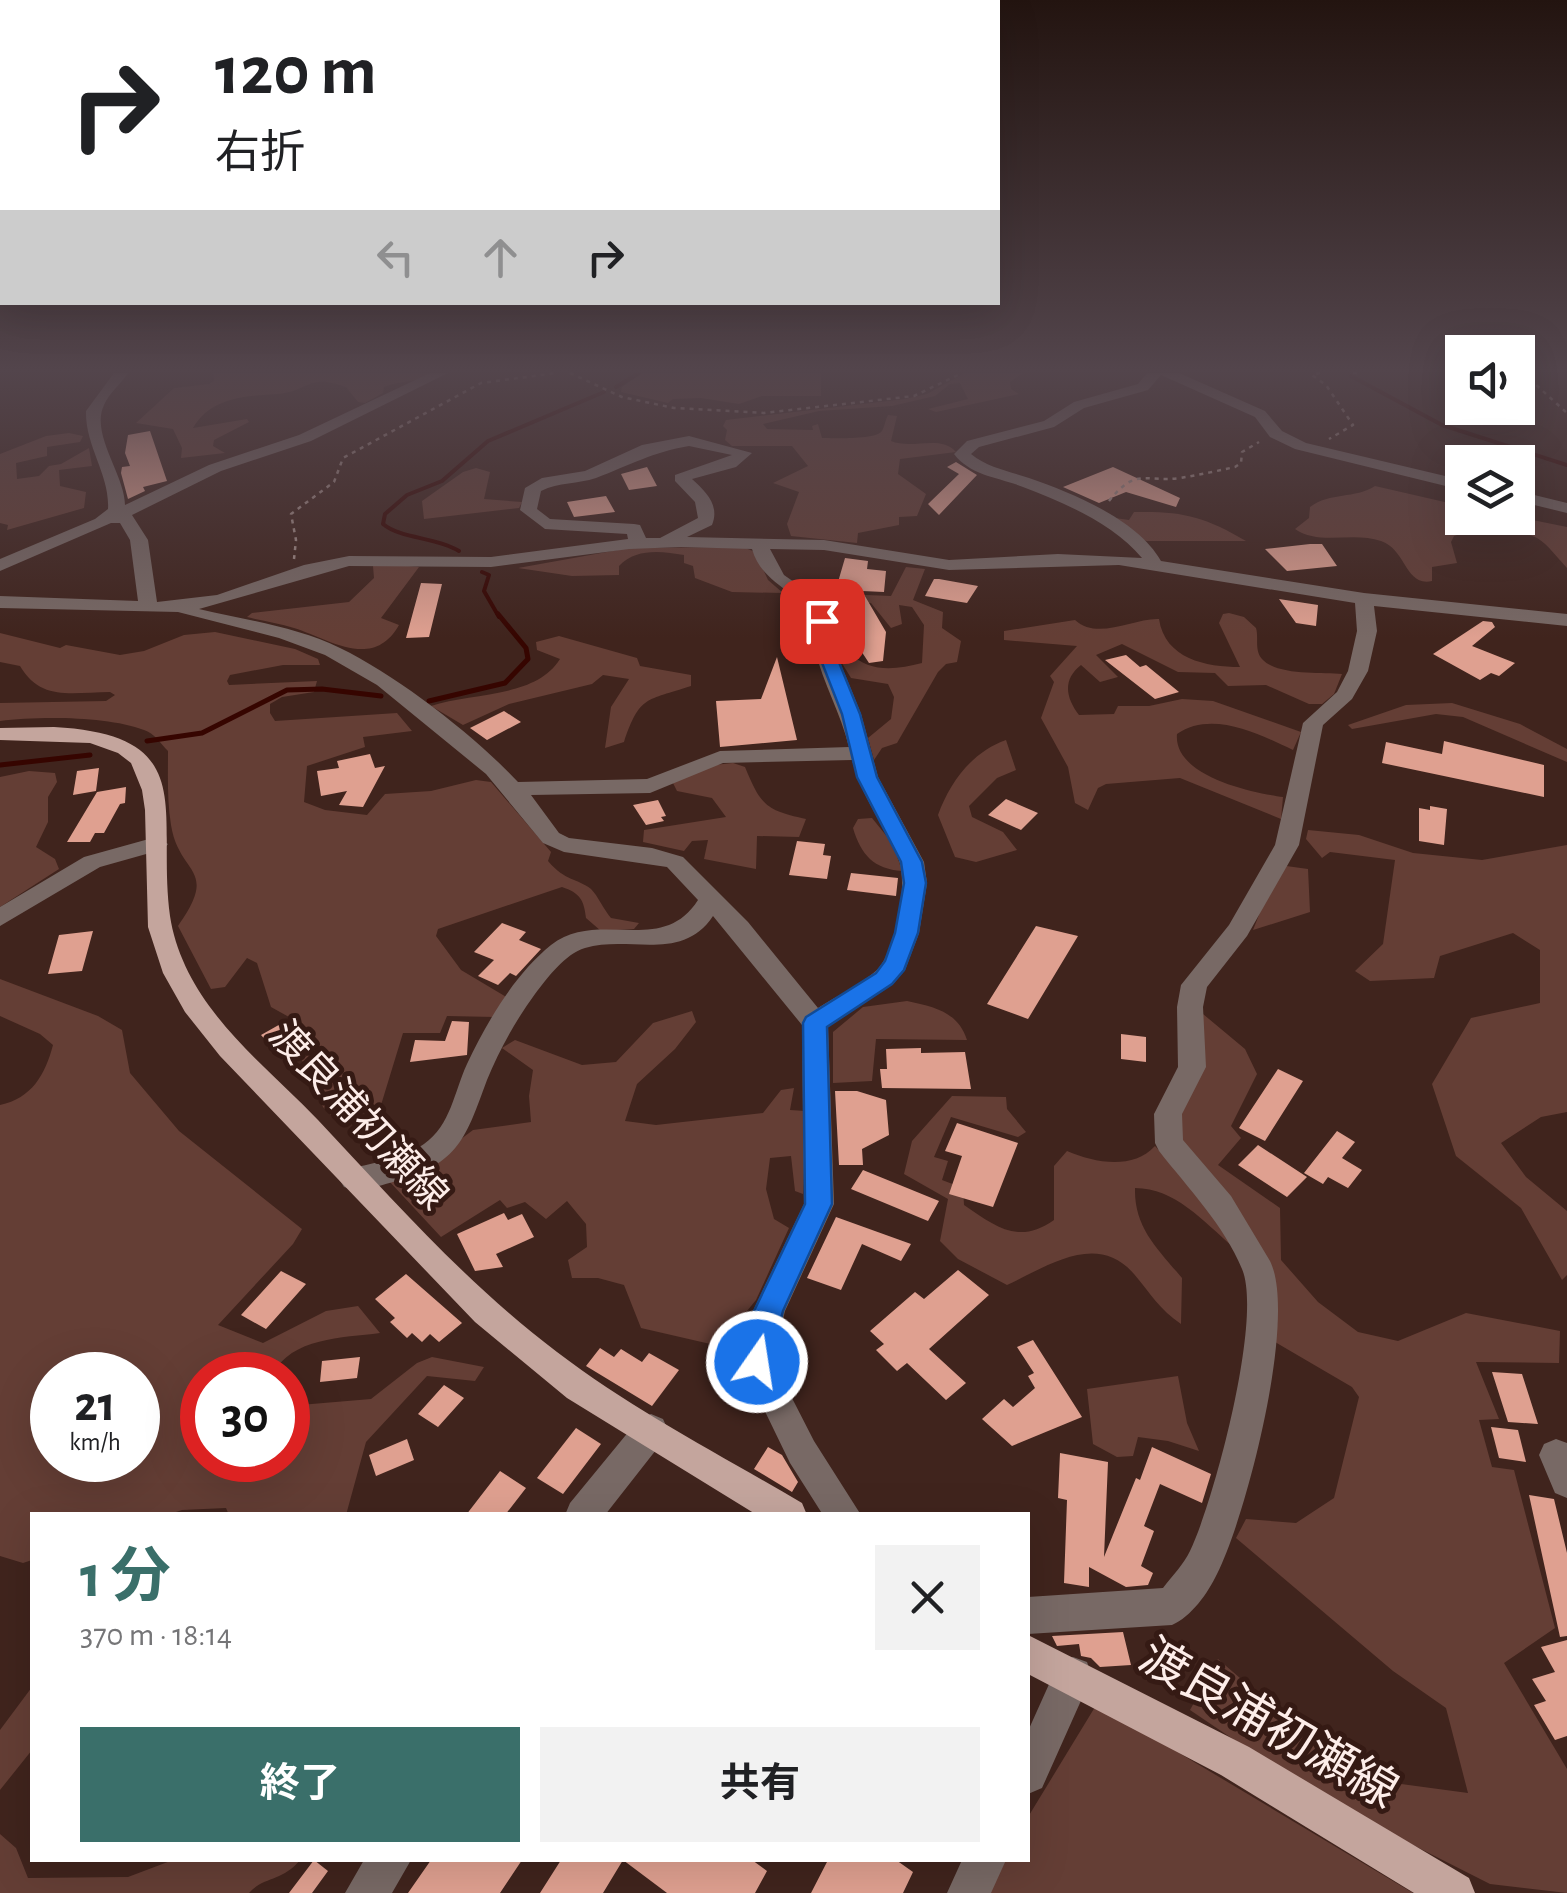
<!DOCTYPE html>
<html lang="ja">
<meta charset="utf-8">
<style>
body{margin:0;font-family:"Alegreya Sans","Noto Sans JP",sans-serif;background:#f2f2f2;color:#202124;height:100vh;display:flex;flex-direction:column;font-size:38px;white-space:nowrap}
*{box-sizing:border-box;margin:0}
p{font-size:32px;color:#757577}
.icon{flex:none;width:55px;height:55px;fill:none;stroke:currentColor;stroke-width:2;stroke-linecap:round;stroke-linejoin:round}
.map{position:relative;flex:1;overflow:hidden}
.details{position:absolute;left:30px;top:1512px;width:1000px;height:350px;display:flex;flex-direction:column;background:#fff;border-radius:0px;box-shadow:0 10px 40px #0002}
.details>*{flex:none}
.guide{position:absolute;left:0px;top:0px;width:1000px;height:305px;box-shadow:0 10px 40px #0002;background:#fff;color:#202124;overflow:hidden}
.tools{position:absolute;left:1445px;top:335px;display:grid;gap:20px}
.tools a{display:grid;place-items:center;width:90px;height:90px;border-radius:0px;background:#fff;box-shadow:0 10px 40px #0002;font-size:50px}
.speed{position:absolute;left:30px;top:1352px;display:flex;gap:20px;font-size:50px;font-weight:700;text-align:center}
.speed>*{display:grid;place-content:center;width:130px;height:130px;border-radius:50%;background:#fff;box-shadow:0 10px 40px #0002;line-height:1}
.speed small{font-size:25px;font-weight:400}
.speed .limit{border:15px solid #d22;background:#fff;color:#111}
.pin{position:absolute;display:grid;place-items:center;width:85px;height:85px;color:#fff;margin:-42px;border-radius:20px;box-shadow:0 5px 15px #0006}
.me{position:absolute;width:110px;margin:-55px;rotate:13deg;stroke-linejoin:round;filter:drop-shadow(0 0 8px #0008)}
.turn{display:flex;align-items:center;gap:35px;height:210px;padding:0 50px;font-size:45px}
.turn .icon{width:130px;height:130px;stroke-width:2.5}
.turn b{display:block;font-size:70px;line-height:85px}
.lanes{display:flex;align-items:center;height:95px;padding:0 50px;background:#0003;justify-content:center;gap:50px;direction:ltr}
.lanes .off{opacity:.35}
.round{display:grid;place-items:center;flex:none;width:105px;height:105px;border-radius:0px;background:#f2f2f2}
.headline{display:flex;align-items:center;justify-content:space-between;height:170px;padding:0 50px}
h1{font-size:60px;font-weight:700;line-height:75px;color:#3a6f6a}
.button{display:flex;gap:20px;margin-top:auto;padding:20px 50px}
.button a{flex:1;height:115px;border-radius:0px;background:#3a6f6a;color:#fff;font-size:40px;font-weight:700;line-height:115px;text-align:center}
.button a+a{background:#f2f2f2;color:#202124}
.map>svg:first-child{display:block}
</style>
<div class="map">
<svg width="1567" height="1893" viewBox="0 0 1567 1893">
<rect width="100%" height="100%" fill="#40241d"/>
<path fill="#643e35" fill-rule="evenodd" d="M213,373H434C418,383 401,380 384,387L383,393L365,403L358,402L346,387C307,373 310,391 278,394C247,396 211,397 193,428L247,419L249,422L214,440L213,446L225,453L181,458L182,448L173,429L136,423L174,388L209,384L214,381Z
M642,373H821V396H762L739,404L701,398L673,399L668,403L621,392L622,387Z
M965,373H1023L1010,382L1011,389L1019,394L936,412L928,409L968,399L960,383L950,384L935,396L892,406L819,411L763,424L767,429L813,430L812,426L818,424L822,438C833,438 876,440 882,431C885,426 885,420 888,415L897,416L891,441C912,450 941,434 956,452L900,459L898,474L926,494L917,516L899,517V525L858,533L857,543L791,536L787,524L799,492L773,483L808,466L792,446H732L725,440L727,430L723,426L726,420L905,399L927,394Z
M69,433L83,436L80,442L47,447V456L16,463L17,479L39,476L49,466L61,464L89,448L92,466L59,470L60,486L86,492L84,508L7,530L8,525L0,523V454L46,436Z
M476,468L490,472L484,499L522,502L519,508L424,519L422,501L463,472Z
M1375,486L1462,506V518L1518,517L1567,527V568C1558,559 1548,544 1537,538C1519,528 1473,529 1454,536L1451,542L1457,563L1432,567V581C1405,587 1406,549 1381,541C1353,531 1319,546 1295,529L1309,518L1310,507C1330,492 1355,499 1375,486Z
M1134,512C1182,511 1204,516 1246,541H1147L1137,539L1108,517L1129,520Z
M743,547L755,552L768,580L783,593L732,592L695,578L693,566L684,563V555C661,551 636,548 619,566V575L572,576L518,568L629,548Z
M377,563L419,567L381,618L399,625C373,671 329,639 294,628C279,623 262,621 247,617L252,613L349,602L374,578L373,566Z
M906,567L925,569L913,600L943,612L942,628L961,641L957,662L946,664L938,672L897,743L882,748L874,760L868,738L891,719L894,697L888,684L851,678L837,655L849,652C869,673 895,670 922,663L924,625L912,607L899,605L902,624L891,628L871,603L840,600L841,594L891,596Z
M1229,613L1244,617L1256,628C1259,638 1254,650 1262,659C1277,676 1321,672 1342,674L1334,694L1322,704H1309L1266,685L1228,686L1215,673L1178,672L1122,644L1096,655L1118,677L1100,682L1081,665C1062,680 1066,698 1079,715L1114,714L1118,706H1149L1182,699L1213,701L1301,732L1293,750C1259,734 1212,710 1177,734C1173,776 1252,793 1283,797L1281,819L1180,778L1106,784L1098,788L1088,810L1075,803L1068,767L1041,718L1054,682L1050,676L1077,646L1004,640V631L1075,620C1098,641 1133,618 1159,619C1165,659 1206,667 1240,667L1219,623L1223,614Z
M215,632L295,649L318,659L320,665H283L230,675L227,681L229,685L317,681L314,692L282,697L270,704V713L275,721L397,713L412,731L363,737L365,747L307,766L304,802L325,810L367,815L385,794L431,791L476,780L491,782L551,852L548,861C566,882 577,878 591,889C598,896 604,910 611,918L639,923L634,929L601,931L586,918C584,900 580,893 562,887L438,929L436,936L461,970L508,998L495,1017L447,1016L440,1033H403L381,1105L331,1115L323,1107L302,1060L316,1048L298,1022L271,1007L257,963L247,958L225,987L211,989L178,926C220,867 179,876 171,825C167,801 168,775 168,751C161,744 154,733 144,730C108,716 38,716 0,721V703L106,701L115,695L110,692C73,692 41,702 20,666L0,662V633L60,648L66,645L120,655L144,651L184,635Z
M559,636L637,658L640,666L691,675V686C646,701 640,695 624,742L605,748L611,707L629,679L603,675L592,684L509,704L463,725L431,706C470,692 535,699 560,659L537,650L536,642Z
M1452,703L1520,724L1567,749V762L1463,717L1436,714L1352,729L1348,725L1406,705Z
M1006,740L1016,770L997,778L969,806L972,817L1003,832L1017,850L976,862L955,857L938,815C950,782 972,752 1006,740Z
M733,763L745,767C761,806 766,810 806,819L799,837L757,836L756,869L704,859L708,840L692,841L684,851L643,842L644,830L726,817L712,798L677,791L673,783L704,766Z
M29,771L55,773L57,782L48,797V822L36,847L55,859L59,869L0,907V777Z
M872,818L893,844L902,871C874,869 861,855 853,828L858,819Z
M1308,830L1359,835L1413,853L1482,860L1567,845V1112L1541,1117L1501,1143L1526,1177L1567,1211V1275L1562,1280L1521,1208L1456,1156L1432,1084L1471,1018L1540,1003V950L1513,933L1440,956L1434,978L1370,981L1355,971L1383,944L1395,860L1330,852L1322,858L1306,839Z
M1279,865L1308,869L1310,912L1253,930Z
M0,979L98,1016L122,1030L130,1073L179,1131L302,1229L293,1244L218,1325L263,1343L326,1311L358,1306L380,1333C342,1338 292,1337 272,1375H202V1460H288V1406L371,1399L417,1363L432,1357L484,1367L475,1381L427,1376L366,1442L346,1515H229L226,1508L182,1510L167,1515H32V1560L23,1563L0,1556V1105C32,1098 45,1075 53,1045L40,1034L0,1016ZM52,1375H138V1460H52Z
M907,1001C935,1007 958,1012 967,1040L876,1039L872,1081L833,1083V1032L863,1007Z
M692,1011L696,1022L675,1049L637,1084L625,1121L656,1125L763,1113L781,1090L794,1088L790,1110L805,1111L803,1194L795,1191L791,1156L770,1158L766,1189L774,1219L789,1228L756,1300L738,1322L732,1349L641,1328L624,1285L598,1278H572L568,1260L587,1247L586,1224L567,1201L546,1219L525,1202L507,1208L500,1200L441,1237L389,1181L429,1163L473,1130L531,1122L529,1096L533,1070L502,1048L515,1040L582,1065L616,1062L653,1023Z
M1203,1014L1245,1049L1257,1074L1231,1126L1241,1138L1218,1165L1280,1208L1281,1260L1318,1302L1358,1332L1398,1341L1466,1313L1560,1331L1559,1363L1476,1362L1499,1419L1479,1420L1492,1467L1514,1470L1555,1628L1504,1663L1567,1769V1893L1490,1884L1320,1798L1190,1710L1218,1659L1350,1773L1364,1779L1468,1793L1446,1708L1393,1671L1236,1538L1246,1519L1296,1523L1334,1498L1359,1397L1352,1387L1275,1342C1287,1276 1250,1223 1208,1177C1194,1161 1177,1148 1174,1126C1172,1104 1196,1039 1203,1014Z
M952,1096L1006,1097L1007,1109L1026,1132L1018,1137L951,1117L934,1157L948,1161L942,1180L963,1188L964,1205C996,1227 1019,1245 1054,1220V1166L1067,1151C1095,1163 1133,1170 1155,1146L1212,1208L1232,1246C1203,1221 1175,1188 1135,1188C1134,1228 1158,1249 1182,1278L1181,1324C1160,1310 1150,1293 1134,1274C1097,1231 1048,1266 1007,1285L958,1259L940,1241L948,1199L904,1174L912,1141Z
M1178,1376L1187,1423L1199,1451L1168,1441L1138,1437L1133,1456L1117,1457L1093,1444L1087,1389Z
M32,1687V1750L0,1790V1730Z
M1095,1707L1139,1729L1413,1893H987L1003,1860H1028V1817Z
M0,1834L16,1848L28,1878L128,1877L173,1860H300C282,1882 264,1876 249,1893H0Z"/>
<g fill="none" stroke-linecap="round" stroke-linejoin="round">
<path stroke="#360500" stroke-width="4" d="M1351,376L1442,425L1567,465
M616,387L639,373
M459,551C436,537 401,539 383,524L385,514L407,495L442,481L488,441L604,392
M482,572L489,575L484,591L499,617"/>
<path stroke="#360500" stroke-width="5" d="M429,701L505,683L528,659L526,648L498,614
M147,741L202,733L287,690L322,689L381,696
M0,765L90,755"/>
</g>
<path fill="#dfa090" d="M150,431L167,481L143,487L145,491L128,499L121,473L122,467L130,466L125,453L128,435Z
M956,462L977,475L939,515L928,504L959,474L947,467Z
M647,467L657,486L629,490L621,474Z
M1113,467L1180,498L1176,507L1126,492L1099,503L1063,487Z
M606,496L615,512L574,517L567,502Z
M1310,544H1322L1337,566L1287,571L1265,549Z
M845,558L868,561L867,569L886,571L884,592L862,591L886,632L883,661L869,663L838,616L846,580L838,582Z
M934,579H939L978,586L967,603L925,596Z
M421,583L442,584L429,637L406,638Z
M1279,599L1318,605L1316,626L1296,623Z
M1483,621L1492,622L1495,627L1472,646L1515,663L1499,676L1491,673L1480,680L1433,654Z
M1126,655L1140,667L1146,665L1179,692L1155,699L1105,660Z
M777,657L797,740L720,747L716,701L761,699Z
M504,711L521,722L487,740L470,728Z
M1444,741L1544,765V797L1382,763L1386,742L1442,754Z
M370,754L375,768L385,766L363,807L339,805L347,791L321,796L317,771L339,768L337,761Z
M99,768L96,791L73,795L77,771Z
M126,787L125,803L120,804L104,833H95L90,842H67L97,792Z
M1006,799L1038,813L1021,830L988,815Z
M658,800L666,816L661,817L664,821L646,825L633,805Z
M1430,806L1447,809L1444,845L1419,841V808L1430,810Z
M797,841L825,844L823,855L831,856L827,879L789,875Z
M851,873L898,878L896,896L847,890Z
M502,923L526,932L519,940L541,949L516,976L510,973L498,985L478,976L494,960L474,952Z
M1036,926L1078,936L1028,1019L987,1004Z
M93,931L82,971L48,974L59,935Z
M452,1021L469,1022L467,1055L410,1062L415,1040L445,1041Z
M284,1022L308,1049L285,1062L261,1035Z
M1121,1034L1146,1037V1062L1121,1059Z
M921,1048V1053L965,1052L971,1089L882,1088L880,1069H887L886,1049Z
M1278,1069L1303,1081L1265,1141L1239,1128Z
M835,1091H857L886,1100L889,1135L862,1149L863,1165H839Z
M957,1123L1018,1143L993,1207L949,1194L962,1156L945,1151Z
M1337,1131L1355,1142L1342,1158L1362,1170L1348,1188L1328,1177L1323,1184L1304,1173Z
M1258,1145L1307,1177L1287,1197L1238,1165Z
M863,1170L939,1201L928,1221L851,1189Z
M504,1213L508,1220L522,1214L534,1237L496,1254L503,1267L475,1271L457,1234Z
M836,1217L911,1244L901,1261L862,1244L841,1290L807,1278Z
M958,1270L989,1295L929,1349L966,1383L946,1400L907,1363L897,1371L876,1350L884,1344L870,1331L915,1292L924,1299Z
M281,1271L306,1284L266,1329L241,1315Z
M406,1274L462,1323L439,1342L430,1334L422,1342L412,1333L407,1338L390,1322L395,1318L375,1299Z
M1033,1340L1082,1417L1012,1446L982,1419L1004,1399L1013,1407L1035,1388L1028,1376L1034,1373L1017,1347Z
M600,1348L614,1357L621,1349L642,1362L649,1353L679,1370L652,1406L586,1366Z
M360,1357L357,1378L320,1382L322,1361Z
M1492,1372L1522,1374L1538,1424L1508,1422Z
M444,1385L464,1398L438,1427L418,1414Z
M1491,1427L1518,1430L1526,1462L1499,1458Z
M576,1428L601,1444L563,1494L537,1478Z
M407,1439L414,1460L376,1476L369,1455Z
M768,1447L782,1455L798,1482L792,1492L754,1469Z
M1152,1447L1211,1474L1202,1503L1160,1484L1144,1526L1154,1531L1141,1566L1153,1573L1148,1585L1126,1587L1089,1567V1587L1064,1583L1067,1500L1058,1498L1060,1453L1108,1462L1104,1557L1136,1478L1140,1480Z
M500,1471L526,1488L505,1515H466Z
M1529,1495L1554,1499L1567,1553V1636L1560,1637Z
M1123,1632L1131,1665L1100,1667L1091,1658L1081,1656L1079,1644L1057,1646L1052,1636Z
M1567,1640V1736L1555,1740L1534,1705L1546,1701L1532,1679L1555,1672L1541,1647Z
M314,1860L328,1871L312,1893H289Z
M431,1860H522L500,1893H408Z
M561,1860H752L767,1871L755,1893H667L623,1860L603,1893H540Z
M828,1860H896L913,1872L903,1893H811Z"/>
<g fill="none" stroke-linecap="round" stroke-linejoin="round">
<path stroke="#a18b86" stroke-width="2.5" stroke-dasharray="4 5" stroke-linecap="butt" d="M570,373L622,397L674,408L764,413L914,396L962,373
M1320,373L1312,375L1326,385L1353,425L1329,439
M1353,373H1357
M1523,373L1567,413
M1109,501C1137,466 1146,483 1180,478C1198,475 1217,471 1235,467L1241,463L1242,452L1259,442
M294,559L296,540L291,514L334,482L343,458L481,383L556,373"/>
<path fill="#786965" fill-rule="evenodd" d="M114,373H128C121,384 109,393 104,405C90,434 125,475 125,505L209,465L299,435L430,373H448L311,441L221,471L132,515L148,540L157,602L217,595L304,565L349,556L491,557L628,539L627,534L545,529L520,510L525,488L542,478L585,471L642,445L689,436L752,453L736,467L692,479C706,492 720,505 712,525L687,537L824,540L949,560L1058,554L1142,558C1114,524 1063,502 1023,487C998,477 971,476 954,454L967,441L1044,421L1074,402L1138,384L1147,373H1179L1265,411L1282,431L1306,443L1462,480V490L1295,449L1270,437L1255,417L1161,375L1148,390L1084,408L1054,427L979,447L971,454C988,468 1009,471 1029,478C1073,493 1138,520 1161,561L1364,593L1567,614V626L1374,606L1377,631L1368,671L1352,699L1323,725L1299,845L1247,936L1207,987L1203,1007L1206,1067L1182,1114L1183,1140L1231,1196L1270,1261C1298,1317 1246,1517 1217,1574C1208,1593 1191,1617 1172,1625L1028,1634V1597L1163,1588C1172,1576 1184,1564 1190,1551C1214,1501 1263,1318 1242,1269C1224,1225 1188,1188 1159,1151L1155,1143L1154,1114L1178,1067L1177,1007L1181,985L1229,925L1275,845L1303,723L1337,692L1348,671L1357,631L1355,603L1119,565L949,570L824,550L770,549L784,575L817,598L832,621L835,650L861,714L878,777L924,862L927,883L919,933L905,970L893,984L828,1027L834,1204L785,1311L773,1361L814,1441L861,1515H823L790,1463L741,1362L753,1311L804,1204L802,1025L713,916C682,963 629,935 585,948C565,954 548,977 535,994C516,1020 499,1050 487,1080C466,1137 459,1164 396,1181C379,1186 360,1193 344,1187L339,1179L344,1171C370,1162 400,1161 424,1144C451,1125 454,1092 467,1064C487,1022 514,975 551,945C598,908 662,957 698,900L667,867L564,852L543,843L486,774L377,685L325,655L279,638L178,612L0,608V596L138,601L130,540L120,523H111L0,571V559L95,519L108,509C110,475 85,446 86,411ZM689,446L732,455L675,475V481L695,502L698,518L660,538H646L640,525L634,524L550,519L537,509L541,491C559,482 578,484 596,478C630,465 653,452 689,446ZM681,547L752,549C762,585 800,590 811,619C815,629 813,640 815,650C823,683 841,714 849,747L720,751L647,779L518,782C475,736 398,676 340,648C297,627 246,620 199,609L349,566L491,567L629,549ZM852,760C861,795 884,825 898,858C909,883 896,951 877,970C860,985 837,996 818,1008L748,922L683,857L652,848L569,838L559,833L531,795L650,793L723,763Z
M1518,491L1567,503V513L1518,501Z
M156,837L168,844L164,849L100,867L0,926V907L84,857Z
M651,1414L663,1419L668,1430L663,1441L605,1515H565L570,1503L639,1419Z
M1556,1439L1567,1443V1498L1555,1493L1539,1455L1544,1444Z
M1073,1657L1087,1662L1092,1676L1042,1788L1028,1794V1731L1059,1662Z
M364,1860H411L392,1893H345Z
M962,1860H1006L991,1893H947Z"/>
<path fill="#c4a59d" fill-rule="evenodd" d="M54,727C202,735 156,811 170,916C175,950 192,984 213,1011C243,1051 284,1084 318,1120C394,1201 468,1285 557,1352C633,1410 719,1454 802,1503L807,1515H757L567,1398L475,1322L220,1056L185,1012L163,973L148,927L145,810L142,790L131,763L118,753L90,743L0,740V728Z
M1028,1635L1249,1747L1469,1878L1475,1893H1414L1221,1775L1028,1674Z"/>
</g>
<linearGradient id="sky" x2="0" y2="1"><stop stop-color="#231410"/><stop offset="0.58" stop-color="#53454c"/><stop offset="1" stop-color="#53454c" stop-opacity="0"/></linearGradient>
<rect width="1567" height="638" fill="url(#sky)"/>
<path fill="#1a73e8" stroke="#114b97" stroke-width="2.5" d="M822,616L831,621L834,650L860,714L877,777L922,862L926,883L918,933L904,970L892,984L827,1027L832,1204L783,1311L768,1371L757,1375L746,1371L742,1362L754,1311L805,1204L803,1023L806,1017L876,973L885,961L895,933L904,883L901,862L857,777L842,714L817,650L814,621Z"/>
<g text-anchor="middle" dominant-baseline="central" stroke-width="10" stroke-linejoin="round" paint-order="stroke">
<g font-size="40" fill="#fdede9" stroke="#351a14">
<text transform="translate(358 1116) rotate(47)">渡良浦初瀬線</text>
</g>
<g font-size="48" fill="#fdede9" stroke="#351a14">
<text transform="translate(1268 1725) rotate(30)">渡良浦初瀬線</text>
</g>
</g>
</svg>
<div class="tools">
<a><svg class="icon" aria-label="sound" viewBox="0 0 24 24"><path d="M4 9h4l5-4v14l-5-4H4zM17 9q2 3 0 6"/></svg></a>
<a><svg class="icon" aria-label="layers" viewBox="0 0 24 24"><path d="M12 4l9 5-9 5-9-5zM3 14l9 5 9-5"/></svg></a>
</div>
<div class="speed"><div>21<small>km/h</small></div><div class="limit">30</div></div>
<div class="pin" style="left:822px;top:621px;background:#d93025"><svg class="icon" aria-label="arrive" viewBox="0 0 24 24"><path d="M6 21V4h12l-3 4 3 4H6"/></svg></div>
<svg class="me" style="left:757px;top:1362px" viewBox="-20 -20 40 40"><circle r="17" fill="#1a73e8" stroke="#fff" stroke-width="3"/><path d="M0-11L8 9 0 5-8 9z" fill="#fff"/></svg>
<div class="guide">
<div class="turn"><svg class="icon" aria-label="right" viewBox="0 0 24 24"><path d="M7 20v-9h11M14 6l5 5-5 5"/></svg><div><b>120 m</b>右折</div></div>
<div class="lanes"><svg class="icon off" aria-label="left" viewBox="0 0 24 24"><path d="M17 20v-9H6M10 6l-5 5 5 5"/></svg><svg class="icon off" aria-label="ahead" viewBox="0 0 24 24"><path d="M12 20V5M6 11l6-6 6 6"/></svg><svg class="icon" aria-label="right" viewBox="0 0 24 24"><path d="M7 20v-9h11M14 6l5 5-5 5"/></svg></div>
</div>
<section class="details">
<div class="headline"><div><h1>1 分</h1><p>370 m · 18:14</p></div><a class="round"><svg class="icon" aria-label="close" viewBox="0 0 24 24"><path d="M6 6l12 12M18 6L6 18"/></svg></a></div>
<div class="button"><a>終了</a><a>共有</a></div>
</section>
</div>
